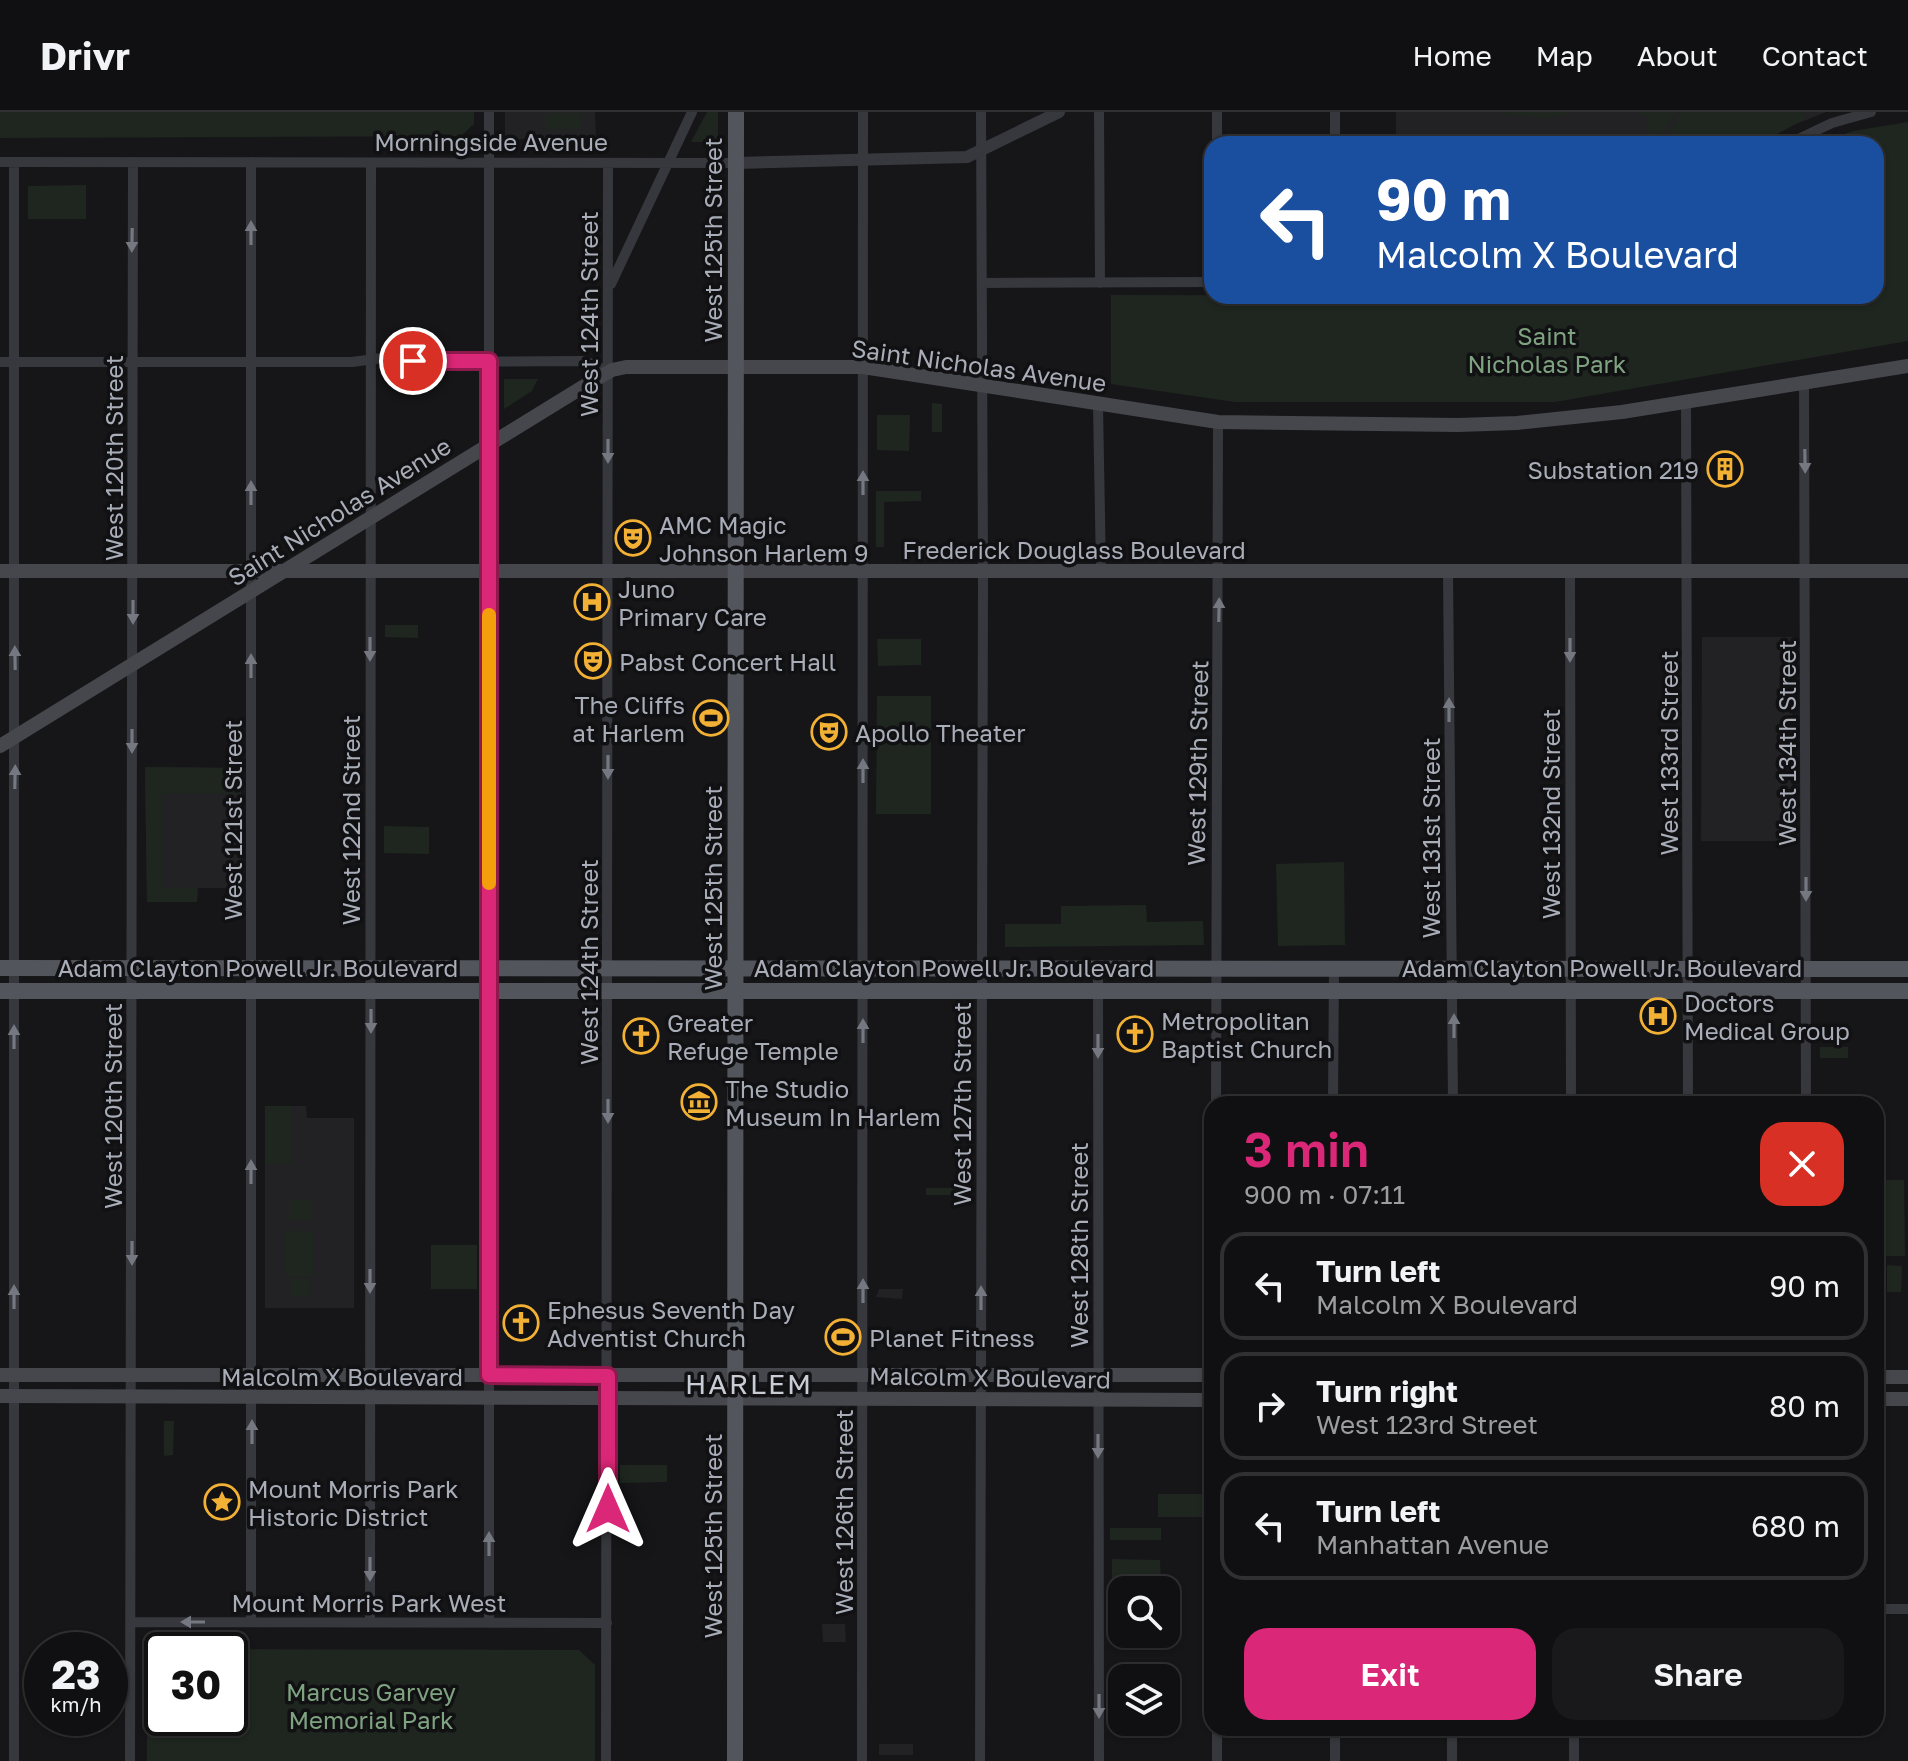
<!DOCTYPE html>
<meta charset="utf-8">
<style>
body{margin:0;font-family:"Golos Text",sans-serif;background:#19191b;color:#f1f3f6;height:100vh;display:flex;flex-direction:column;font-size:30px;white-space:nowrap}
*{box-sizing:border-box;margin:0}
p{font-size:26px;color:#9c9d9f}
.icon{flex:none;width:44px;height:44px;fill:none;stroke:currentColor;stroke-width:2;stroke-linecap:round;stroke-linejoin:round}
.map{position:relative;flex:1;overflow:hidden}
.side{position:absolute;left:1204px;top:984px;width:680px;height:640px;display:flex;flex-direction:column;background:#101012;border-radius:24px;box-shadow:0 2px 6px #0004,0 0 0 2px #303032}
.side>*{flex:none}
.top-card{position:absolute;left:1204px;top:24px;width:680px;height:168px;border-radius:24px;box-shadow:0 2px 6px #0004,0 0 0 2px #303032;background:#1a4fa0;color:#fff;overflow:hidden}
.tools{position:absolute;left:1108px;top:1464px;display:grid;gap:16px}
.tools a{display:grid;place-items:center;width:72px;height:72px;border-radius:16px;background:#101012;box-shadow:0 2px 6px #0004,0 0 0 2px #303032;font-size:40px}
.speed{position:absolute;left:24px;top:1520px;display:flex;gap:16px;font-size:40px;font-weight:700;text-align:center}
.speed>*{display:grid;place-content:center;width:104px;height:104px;border-radius:50%;background:#101012;box-shadow:0 2px 6px #0004,0 0 0 2px #303032;line-height:1}
.speed small{font-size:20px;font-weight:400}
.speed .limit{border:4px solid #111;border-radius:12px;background:#fff;color:#111}
.pin{position:absolute;display:grid;place-items:center;width:68px;height:68px;color:#fff;margin:-34px;border:4px solid #fff;border-radius:50%;box-shadow:0 2px 8px #0007}
.me{position:absolute;width:88px;margin:-44px;rotate:0deg;stroke-linejoin:round;filter:drop-shadow(0 0 6px #0008)}
.turn{display:flex;align-items:center;gap:28px;height:168px;padding:0 40px;font-size:36px}
.turn .icon{width:104px;height:104px;stroke-width:2.5}
.turn b{display:block;font-size:56px;line-height:68px}
.round{display:grid;place-items:center;flex:none;width:84px;height:84px;border-radius:24px;background:#19191b}
.headline{display:flex;align-items:center;justify-content:space-between;height:136px;padding:0 40px}
h1{font-size:48px;font-weight:600;line-height:60px;color:#db2777}
.primary-button{display:flex;gap:16px;margin-top:auto;padding:16px 40px}
.primary-button a{flex:1;height:92px;border-radius:24px;background:#db2777;color:#fff;font-size:32px;font-weight:600;line-height:92px;text-align:center}
.primary-button a+a{background:#19191b;color:#f1f3f6}
ul{padding:0;list-style:none}
li{display:flex;align-items:center;gap:24px;height:108px;margin:0 16px 12px;padding:0 24px;border:4px solid #303032;border-radius:24px}
li div{flex:1}
li b{display:block;font-size:30px}
li em{font-style:normal}
header{display:flex;align-items:center;gap:48px;box-sizing:border-box;height:112px;padding:0 40px;background:#101012;border-bottom:2px solid #303032}
header strong{font-size:38px}
nav{display:flex;gap:44px;margin-inline-start:auto;font-size:28px}
.map>svg:first-child{display:block}
</style>
<header>
<strong>Drivr</strong>
<nav><a>Home</a><a>Map</a><a>About</a><a>Contact</a></nav>
</header>
<div class="map">
<svg width="1908" height="1649" viewBox="0 0 1908 1649">
<rect width="100%" height="100%" fill="#161618"/>
<path fill="#222225" d="M505,0H595L596,27H505Z
M1396,0H1826L1789,15L1759,32H1396Z
M1702,525H1793L1792,729H1701Z
M145,655L241,656V776H198L197,790H147Z
M265,994H306L307,1006H354V1196H265Z
M879,1177H903L902,1187L876,1185Z
M822,1512H845L846,1530H823Z
M879,1632H913V1643H879Z"/>
<path fill="#1e261f" fill-rule="evenodd" d="M0,0H474V12L461,24L0,26Z
M707,0H718V30H691Z
M1498,0H1571C1552,10 1518,5 1498,0Z
M1640,0H1676L1663,20L1653,29L1645,11L1648,8L1647,4L1642,5Z
M1682,0H1803L1805,7L1759,32H1662Z
M545,1H581V17H545Z
M1908,10V229L1555,290H1235L1111,272V183L1876,184V32H1816L1853,19Z
M86,73V107H28V74Z
M504,267H538L532,279L504,297Z
M932,291L942,292V320H932Z
M877,303H910L909,339L877,338Z
M876,379H921V389L884,390V435H876Z
M385,513H418V526L385,525Z
M877,527H921V553L878,554Z
M877,584H931V702H876Z
M145,655L241,656V681L161,682V776H197V790H147Z
M384,714L429,715V742L384,741Z
M1344,750L1345,833L1278,834L1276,752Z
M1146,793L1147,810L1203,809L1204,833L1005,835V812H1061V794Z
M1820,935H1848V946H1820Z
M265,994H292V1052H265Z
M1876,1068H1904L1905,1144H1876Z
M926,1076H965V1083H926Z
M289,1088H311V1108H289Z
M286,1119H313L314,1164L286,1165Z
M431,1133H477V1177H431Z
M1887,1153L1902,1154L1901,1180H1887Z
M290,1167H307V1170H311L309,1183L291,1185Z
M164,1309H174L173,1343L164,1344Z
M667,1353V1370L620,1371V1353Z
M1158,1382H1202V1405H1158Z
M1110,1416H1161V1428H1110Z
M1112,1447L1160,1448L1161,1472L1112,1473Z
M163,1537L579,1538L595,1553V1649H147V1552ZM162,1538H230V1606H162Z"/>
<g fill="none" stroke-linecap="round" stroke-linejoin="round">
<path stroke="#37383d" stroke-width="10" d="M489,0V1510
M1099,0L1100,171
M1217,0V32
M1335,0V32
M1788,32L1832,11L1871,0
M0,50L736,51
M14,50V1649
M251,50V1510
M982,171L1212,170
M611,172L692,0
M0,250H352L382,246L419,250L582,249L594,252L608,261
M1804,271L1806,992
M1686,290L1688,992
M1098,293L1101,459
M1448,459L1453,992
M1570,460L1571,992
M1098,856L1099,1649
M1216,992L1218,310
M1333,992L1334,856
M1876,1497H1908
M131,1510L607,1511
M370,1510L371,51
M1217,1616V1649
M1335,1616V1649
M1574,1616V1649
M130,1649L133,50
M606,1649L608,51
M862,1649L863,0
M980,1649L983,459L981,0
M1452,1649V1616"/>
<path stroke="#37383d" stroke-width="12" d="M736,51L967,45L1059,0"/>
<path stroke="#45474d" stroke-width="14" d="M0,459H1908
M0,634L586,273L612,258L626,255H863L1218,310L1458,313L1517,311L1622,300L1908,254
M0,1263H1212
M1876,1265H1908
M0,1284L1212,1288
M1876,1287H1908"/>
<path stroke="#53555c" stroke-width="16" d="M0,856L1908,857
M0,879H1908
M735,1649L736,0"/>
</g>
<defs><path id="oneway-solid" d="M-6-.8H1V-3.2L6.5 0L1 3.2V.8H-6Z" transform="scale(2)"/></defs>
<g fill="#757881">
<use href="#oneway-solid" transform="translate(251 121) rotate(-90)"/>
<use href="#oneway-solid" transform="translate(132 128) rotate(91)"/>
<use href="#oneway-solid" transform="translate(608 339) rotate(90)"/>
<use href="#oneway-solid" transform="translate(1805 349) rotate(89)"/>
<use href="#oneway-solid" transform="translate(863 371) rotate(-90)"/>
<use href="#oneway-solid" transform="translate(251 381) rotate(-90)"/>
<use href="#oneway-solid" transform="translate(1219 498) rotate(-89)"/>
<use href="#oneway-solid" transform="translate(133 500) rotate(90)"/>
<use href="#oneway-solid" transform="translate(370 537) rotate(90)"/>
<use href="#oneway-solid" transform="translate(1570 538) rotate(90)"/>
<use href="#oneway-solid" transform="translate(15 546) rotate(-91)"/>
<use href="#oneway-solid" transform="translate(251 554) rotate(-90)"/>
<use href="#oneway-solid" transform="translate(1449 598) rotate(-90)"/>
<use href="#oneway-solid" transform="translate(132 629) rotate(90)"/>
<use href="#oneway-solid" transform="translate(608 655) rotate(90)"/>
<use href="#oneway-solid" transform="translate(863 659) rotate(-90)"/>
<use href="#oneway-solid" transform="translate(15 665) rotate(-89)"/>
<use href="#oneway-solid" transform="translate(1806 777) rotate(90)"/>
<use href="#oneway-solid" transform="translate(371 909) rotate(90)"/>
<use href="#oneway-solid" transform="translate(1454 914) rotate(-90)"/>
<use href="#oneway-solid" transform="translate(863 919) rotate(-90)"/>
<use href="#oneway-solid" transform="translate(14 925) rotate(-90)"/>
<use href="#oneway-solid" transform="translate(1098 934) rotate(90)"/>
<use href="#oneway-solid" transform="translate(608 999) rotate(90)"/>
<use href="#oneway-solid" transform="translate(251 1060) rotate(-90)"/>
<use href="#oneway-solid" transform="translate(132 1141) rotate(90)"/>
<use href="#oneway-solid" transform="translate(370 1169) rotate(90)"/>
<use href="#oneway-solid" transform="translate(863 1179) rotate(-90)"/>
<use href="#oneway-solid" transform="translate(14 1185) rotate(-90)"/>
<use href="#oneway-solid" transform="translate(981 1186) rotate(-90)"/>
<use href="#oneway-solid" transform="translate(252 1320) rotate(-90)"/>
<use href="#oneway-solid" transform="translate(1098 1334) rotate(90)"/>
<use href="#oneway-solid" transform="translate(489 1432) rotate(-90)"/>
<use href="#oneway-solid" transform="translate(370 1457) rotate(90)"/>
<use href="#oneway-solid" transform="translate(193 1510) rotate(180)"/>
<use href="#oneway-solid" transform="translate(1099 1594) rotate(90)"/>
</g>
<g fill="none" stroke-linecap="round" stroke-linejoin="round">
<defs>
<path id="route" d="M413,249H489V1263L608,1264V1397"/>
</defs>
<use href="#route" stroke="#8e194d" stroke-width="20"/>
<use href="#route" stroke="#db2777" stroke-width="14"/>
<path stroke="#f59e0b" stroke-width="14" d="M489,503V771"/>
</g>
<defs>
<symbol id="building-ring" viewBox="-11 -11 22 22"><circle r="9.5" fill="#111113" stroke="#f2b134" stroke-width="1.5"/><path d="M-4-6H4V6H1V3H-1V6H-4ZM-2.5-4.3h1.7v1.8h-1.7ZM.8-4.3h1.7v1.8H.8ZM-2.5-1h1.7V.8h-1.7ZM.8-1h1.7V.8H.8Z" fill="#f2b134"/></symbol>
<symbol id="theatre-ring" viewBox="-11 -11 22 22"><circle r="9.5" fill="#111113" stroke="#f2b134" stroke-width="1.5"/><path d="M-5-5.5Q0-4 5-5.5V0Q5 5 0 6Q-5 5-5 0ZM-3.3-2.5H-1v1.5H-3.3ZM1-2.5H3.3v1.5H1ZM-2.8 1Q0 5.5 2.8 1Z" fill="#f2b134"/></symbol>
<symbol id="hospital-ring" viewBox="-11 -11 22 22"><circle r="9.5" fill="#111113" stroke="#f2b134" stroke-width="1.5"/><path d="M-5-5h3v3.5h4V-5h3V5h-3V1.5h-4V5h-3Z" fill="#f2b134"/></symbol>
<symbol id="stadium-ring" viewBox="-11 -11 22 22"><circle r="9.5" fill="#111113" stroke="#f2b134" stroke-width="1.5"/><path d="M0-5a6.5 5 0 1 0 0 10a6.5 5 0 1 0 0-10ZM-3.5-1.8h7v3.6h-7Z" fill="#f2b134"/></symbol>
<symbol id="church-ring" viewBox="-11 -11 22 22"><circle r="9.5" fill="#111113" stroke="#f2b134" stroke-width="1.5"/><path d="M-1.2-6h2.4v3.5h3.3v2.4h-3.3V6h-2.4V-.1h-3.3v-2.4h3.3Z" fill="#f2b134"/></symbol>
<symbol id="museum-ring" viewBox="-11 -11 22 22"><circle r="9.5" fill="#111113" stroke="#f2b134" stroke-width="1.5"/><path d="M0-6L6-3V-2H-6V-3ZM-5-1h2V3h-2ZM-1-1h2V3h-2ZM3-1h2V3H3ZM-6 4H6V6H-6Z" fill="#f2b134"/></symbol>
<symbol id="sight-ring" viewBox="-11 -11 22 22"><circle r="9.5" fill="#111113" stroke="#f2b134" stroke-width="1.5"/><path d="M0-6L1.8-2.2L6-1.7L2.9 1.2L3.7 5.4L0 3.3L-3.7 5.4L-2.9 1.2L-6-1.7L-1.8-2.2Z" fill="#f2b134"/></symbol>
</defs>
<g fill-rule="evenodd">
<use href="#building-ring" x="1705" y="337" width="40" height="40"/>
<use href="#theatre-ring" x="613" y="406" width="40" height="40"/>
<use href="#hospital-ring" x="572" y="470" width="40" height="40"/>
<use href="#theatre-ring" x="573" y="529" width="40" height="40"/>
<use href="#stadium-ring" x="691" y="586" width="40" height="40"/>
<use href="#theatre-ring" x="809" y="600" width="40" height="40"/>
<use href="#hospital-ring" x="1638" y="884" width="40" height="40"/>
<use href="#church-ring" x="1115" y="902" width="40" height="40"/>
<use href="#church-ring" x="621" y="904" width="40" height="40"/>
<use href="#museum-ring" x="679" y="970" width="40" height="40"/>
<use href="#church-ring" x="501" y="1191" width="40" height="40"/>
<use href="#stadium-ring" x="823" y="1205" width="40" height="40"/>
<use href="#sight-ring" x="202" y="1370" width="40" height="40"/>
</g>
<g text-anchor="middle" dominant-baseline="central" stroke-width="7" stroke-linejoin="round" paint-order="stroke">
<g font-size="24" fill="#a8adb8" stroke="#111113">
<text x="491" y="29">Morningside Avenue</text>
<text transform="translate(712 128) rotate(-90)">West 125th Street</text>
<text transform="translate(588 202) rotate(-90)">West 124th Street</text>
<text transform="translate(979 253) rotate(8)">Saint Nicholas Avenue</text>
<text transform="translate(113 346) rotate(-90)">West 120th Street</text>
<text transform="translate(339 399) rotate(-32)">Saint Nicholas Avenue</text>
<text x="1074" y="437">Frederick Douglass Boulevard</text>
<text transform="translate(1786 631) rotate(-90)">West 134th Street</text>
<text transform="translate(1668 641) rotate(-90)">West 133rd Street</text>
<text transform="translate(1197 651) rotate(-89)">West 129th Street</text>
<text transform="translate(1550 702) rotate(-90)">West 132nd Street</text>
<text transform="translate(232 708) rotate(-90)">West 121st Street</text>
<text transform="translate(350 708) rotate(-90)">West 122nd Street</text>
<text transform="translate(1430 726) rotate(-90)">West 131st Street</text>
<text transform="translate(712 776) rotate(-90)">West 125th Street</text>
<text transform="translate(588 850) rotate(-90)">West 124th Street</text>
<text x="258" y="855">Adam Clayton Powell Jr. Boulevard</text>
<text x="954" y="855">Adam Clayton Powell Jr. Boulevard</text>
<text x="1602" y="855">Adam Clayton Powell Jr. Boulevard</text>
<text transform="translate(961 992) rotate(-90)">West 127th Street</text>
<text transform="translate(112 994) rotate(-90)">West 120th Street</text>
<text transform="translate(1078 1133) rotate(-90)">West 128th Street</text>
<text x="342" y="1264">Malcolm X Boulevard</text>
<text transform="translate(990 1265) rotate(1)">Malcolm X Boulevard</text>
<text transform="translate(843 1400) rotate(-90)">West 126th Street</text>
<text transform="translate(712 1424) rotate(-90)">West 125th Street</text>
<text x="369" y="1490">Mount Morris Park West</text>
</g>
<g font-size="24" fill="#7fa381" stroke="#111113">
<text x="1547" y="223">Saint<tspan x="1547" dy="28">Nicholas Park</tspan></text>
<text x="371" y="1579">Marcus Garvey<tspan x="371" dy="28">Memorial Park</tspan></text>
</g>
<g font-size="24" fill="#a8adb8" stroke="#111113" text-anchor="start">
<text x="1699" y="357" text-anchor="end">Substation 219</text>
<text x="659" y="412">AMC Magic<tspan x="659" dy="28">Johnson Harlem 9</tspan></text>
<text x="618" y="476">Juno<tspan x="618" dy="28">Primary Care</tspan></text>
<text x="619" y="549">Pabst Concert Hall</text>
<text x="685" y="592" text-anchor="end">The Cliffs<tspan x="685" dy="28">at Harlem</tspan></text>
<text x="855" y="620">Apollo Theater</text>
<text x="1684" y="890">Doctors<tspan x="1684" dy="28">Medical Group</tspan></text>
<text x="1161" y="908">Metropolitan<tspan x="1161" dy="28">Baptist Church</tspan></text>
<text x="667" y="910">Greater<tspan x="667" dy="28">Refuge Temple</tspan></text>
<text x="725" y="976">The Studio<tspan x="725" dy="28">Museum In Harlem</tspan></text>
<text x="547" y="1197">Ephesus Seventh Day<tspan x="547" dy="28">Adventist Church</tspan></text>
<text x="869" y="1225">Planet Fitness</text>
<text x="248" y="1376">Mount Morris Park<tspan x="248" dy="28">Historic District</tspan></text>
</g>
<g font-size="28" letter-spacing="2" fill="#c9ccd4" stroke="#111113">
<text x="749" y="1271">HARLEM</text>
</g>
</g>
</svg>
<div class="tools">
<a><svg class="icon" aria-label="search" viewBox="0 0 24 24"><circle cx="10" cy="10" r="6"/><path d="M15 15l6 6"/></svg></a>
<a><svg class="icon" aria-label="layers" viewBox="0 0 24 24"><path d="M12 4l9 5-9 5-9-5zM3 14l9 5 9-5"/></svg></a>
</div>
<div class="speed"><div>23<small>km/h</small></div><div class="limit">30</div></div>
<div class="pin" style="left:413px;top:249px;background:#d93025"><svg class="icon" aria-label="arrive" viewBox="0 0 24 24"><path d="M6 21V4h12l-3 4 3 4H6"/></svg></div>
<svg class="me" style="left:608px;top:1397px" viewBox="-20 -20 40 40"><path d="M0-17L14 15 0 8-14 15z" fill="#db2777" stroke="#fff" stroke-width="4"/></svg>
<div class="top-card">
<div class="turn"><svg class="icon" aria-label="left" viewBox="0 0 24 24"><path d="M17 20v-9H6M10 6l-5 5 5 5"/></svg><div><b>90 m</b>Malcolm X Boulevard</div></div>
</div>
<section class="side">
<div class="headline"><div><h1>3 min</h1><p>900 m · 07:11</p></div><a class="round" style="background:#d93025;color:#fff"><svg class="icon" aria-label="close" viewBox="0 0 24 24"><path d="M6 6l12 12M18 6L6 18"/></svg></a></div>
<ul>
<li><svg class="icon" aria-label="left" viewBox="0 0 24 24"><path d="M17 20v-9H6M10 6l-5 5 5 5"/></svg><div><b>Turn left</b><p>Malcolm X Boulevard</p></div><em>90 m</em></li>
<li><svg class="icon" aria-label="right" viewBox="0 0 24 24"><path d="M7 20v-9h11M14 6l5 5-5 5"/></svg><div><b>Turn right</b><p>West 123rd Street</p></div><em>80 m</em></li>
<li><svg class="icon" aria-label="left" viewBox="0 0 24 24"><path d="M17 20v-9H6M10 6l-5 5 5 5"/></svg><div><b>Turn left</b><p>Manhattan Avenue</p></div><em>680 m</em></li>
</ul>
<div class="primary-button"><a>Exit</a><a>Share</a></div>
</section>
</div>
